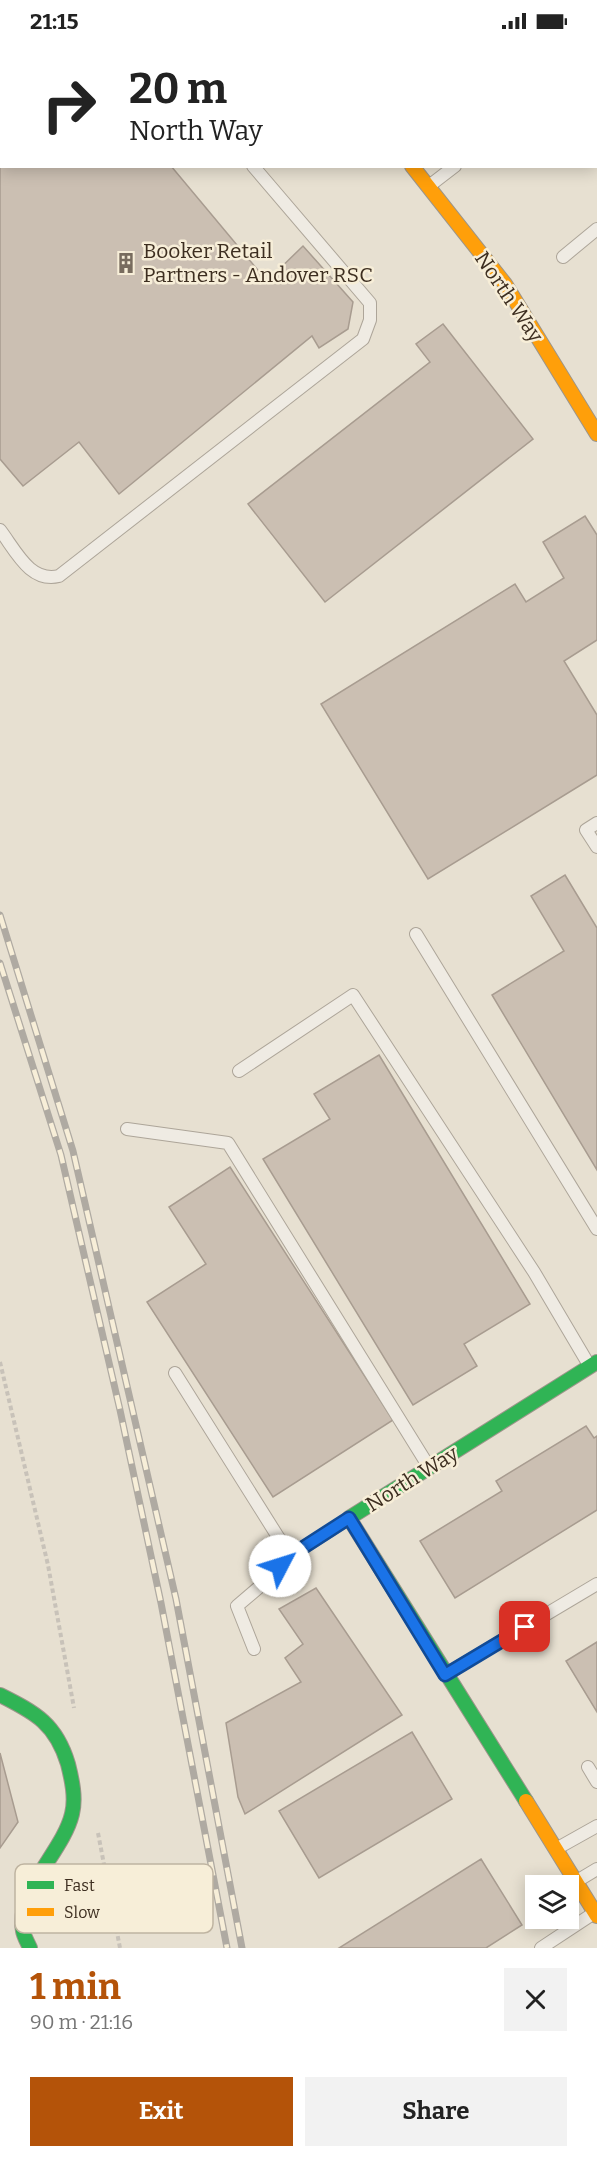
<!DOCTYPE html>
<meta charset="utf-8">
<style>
body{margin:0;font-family:Bitter,serif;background:#f2f2f2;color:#222;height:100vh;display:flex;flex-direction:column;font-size:22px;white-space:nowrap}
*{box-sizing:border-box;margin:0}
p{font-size:20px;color:#767676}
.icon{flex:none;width:33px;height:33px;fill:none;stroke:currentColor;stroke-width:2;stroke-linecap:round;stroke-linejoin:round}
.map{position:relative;height:1906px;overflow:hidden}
.side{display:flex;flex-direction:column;background:#fff;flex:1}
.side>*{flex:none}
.hud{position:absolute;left:0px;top:0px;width:597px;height:126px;box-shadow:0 3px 15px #0003;background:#fff;color:#222;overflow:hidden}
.controls{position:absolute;left:525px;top:1833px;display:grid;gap:12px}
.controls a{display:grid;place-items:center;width:54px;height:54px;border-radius:0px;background:#fff;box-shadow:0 3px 15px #0003;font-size:30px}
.pin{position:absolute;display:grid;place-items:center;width:51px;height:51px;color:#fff;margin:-26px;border-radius:12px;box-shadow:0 3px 9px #0006}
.me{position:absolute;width:66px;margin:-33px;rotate:50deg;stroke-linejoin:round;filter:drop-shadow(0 0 4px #0008)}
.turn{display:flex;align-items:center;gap:21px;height:126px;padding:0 30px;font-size:27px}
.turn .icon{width:78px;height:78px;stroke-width:2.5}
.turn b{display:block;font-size:42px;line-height:51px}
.round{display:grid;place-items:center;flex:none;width:63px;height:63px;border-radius:0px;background:#f2f2f2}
.head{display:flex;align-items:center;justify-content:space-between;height:102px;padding:0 30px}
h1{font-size:36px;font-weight:700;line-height:45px;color:#b45309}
.cta{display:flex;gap:12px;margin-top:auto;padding:12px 30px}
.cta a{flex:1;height:69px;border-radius:0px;background:#b45309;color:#fff;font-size:24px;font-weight:700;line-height:69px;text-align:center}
.cta a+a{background:#f2f2f2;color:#222}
.status{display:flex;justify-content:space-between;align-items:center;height:42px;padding:0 30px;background:#fff;direction:ltr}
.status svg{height:16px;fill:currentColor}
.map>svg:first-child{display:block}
</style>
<div class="status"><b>21:15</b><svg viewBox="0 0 49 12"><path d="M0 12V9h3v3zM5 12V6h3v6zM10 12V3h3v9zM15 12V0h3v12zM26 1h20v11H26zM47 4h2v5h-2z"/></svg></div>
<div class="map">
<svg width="597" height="1906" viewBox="0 0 597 1906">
<rect width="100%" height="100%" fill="#e7e0d1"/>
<path fill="#cbbfb2" stroke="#a89c90" stroke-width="1.5" d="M0,0L101,2H2V124H171L267,239L303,204L353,260L348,287L319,306L312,294L119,452L79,400L23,444L0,417Z
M452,0H477L475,2Z
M492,0H597V112L596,113V2Z
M443,282L533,397L325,560L248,462L430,320L416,302Z
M585,474L597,493V598L564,619L597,673V733L428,837L321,662L515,542L526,560L564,536L543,500Z
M565,833L597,886V1128L492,953L564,909L531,854Z
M379,1013L530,1262L464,1302L477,1324L413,1363L263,1117L330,1077L314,1052Z
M230,1125L393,1378L273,1455L147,1260L206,1222L169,1165Z
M586,1384L594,1396L597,1394V1468L455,1556L420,1499L502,1449L496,1439Z
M316,1546L402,1673L245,1772L238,1755L226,1681L301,1640L285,1616L303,1602L279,1567Z
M597,1600V1670L566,1619Z
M412,1690L452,1757L319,1836L279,1769Z
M0,1711L18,1780L0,1806Z
M481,1817L522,1883L486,1906H339Z"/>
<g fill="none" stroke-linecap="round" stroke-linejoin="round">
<defs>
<path id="lane" d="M167,0L168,2
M399,0L400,2
M429,144L455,124
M563,215L597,187
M0,488C16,509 30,541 59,534L363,297L370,278V261L253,124
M597,781L586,788L597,805
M416,892L597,1187
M239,1029L353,953L534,1230L589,1323
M127,1087L228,1101L429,1425
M175,1331L290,1514
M254,1607L237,1564L271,1535L290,1514L348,1477
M446,1632L597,1542
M588,1725L597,1740
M556,1807L597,1784
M577,1839L597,1827
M541,1906L594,1871"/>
<path id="street" d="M312,0L313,2"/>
<path id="fast" d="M0,1653C36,1671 56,1682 68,1722C72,1738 76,1756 72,1772C63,1810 15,1849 23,1889C24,1895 28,1901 30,1906
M526,1759L349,1476L597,1320"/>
<path id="slow" d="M412,124L505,242L597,392
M526,1759L597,1874"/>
</defs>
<use href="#lane" stroke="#ada599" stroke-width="14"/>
<use href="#street" stroke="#ada599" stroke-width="26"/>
<use href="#fast" stroke="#9c958a" stroke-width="16"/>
<use href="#slow" stroke="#9c958a" stroke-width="16"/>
<path stroke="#c8c2b9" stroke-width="4" stroke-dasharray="4.5 3" stroke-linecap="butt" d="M0,1320L48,1523L74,1666
M98,1791L120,1906"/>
<use href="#lane" stroke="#efebe3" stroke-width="12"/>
<use href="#street" stroke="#efebe3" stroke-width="24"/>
<use href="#fast" stroke="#30b455" stroke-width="14"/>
<use href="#slow" stroke="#ff9f0a" stroke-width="14"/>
<defs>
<path id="rail" d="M0,873L73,1109L176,1557L242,1906
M0,921L61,1113L120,1368L161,1561L227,1906"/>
</defs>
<use href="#rail" stroke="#afaaa2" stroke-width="7"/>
<use href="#rail" stroke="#f7eed8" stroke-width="4.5" stroke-dasharray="14" stroke-linecap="butt"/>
</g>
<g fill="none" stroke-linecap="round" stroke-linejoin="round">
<defs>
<path id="route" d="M280,1524L290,1514L349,1476L445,1633L525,1585"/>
</defs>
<use href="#route" stroke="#114b97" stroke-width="15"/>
<use href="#route" stroke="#1a73e8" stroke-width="10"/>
</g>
<defs>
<symbol id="building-bare" viewBox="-9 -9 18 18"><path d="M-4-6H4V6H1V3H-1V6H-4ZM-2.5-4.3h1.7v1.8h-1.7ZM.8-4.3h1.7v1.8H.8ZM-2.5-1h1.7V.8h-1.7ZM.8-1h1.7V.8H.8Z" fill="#786c5e" stroke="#f7eed8" stroke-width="2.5" paint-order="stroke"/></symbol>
</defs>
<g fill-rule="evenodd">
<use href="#building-bare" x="111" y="206" width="30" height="30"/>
</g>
<g text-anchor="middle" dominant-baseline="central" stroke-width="5" stroke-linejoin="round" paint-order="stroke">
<g font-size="21" fill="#3d2e20" stroke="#f7eed8" text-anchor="start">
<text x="143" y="209">Booker Retail<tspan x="143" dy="24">Partners - Andover RSC</tspan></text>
</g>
<g font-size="21" fill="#3d2e20" stroke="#f7eed8">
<text transform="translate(509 255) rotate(56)">North Way</text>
<text transform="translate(412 1437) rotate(-32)">North Way</text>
</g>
</g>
<rect x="15" y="1822" width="198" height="69" rx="9" fill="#f7eed8" stroke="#bfb4a1" stroke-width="1.5"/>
<rect x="27" y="1839" width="27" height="8" fill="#30b455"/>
<rect x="27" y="1866" width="27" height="8" fill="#ff9f0a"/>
<g font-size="16" fill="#3d2e20">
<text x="64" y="1849">Fast</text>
<text x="64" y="1876">Slow</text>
</g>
</svg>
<div class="controls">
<a><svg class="icon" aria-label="layers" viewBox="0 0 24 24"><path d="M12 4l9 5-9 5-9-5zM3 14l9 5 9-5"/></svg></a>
</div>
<div class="pin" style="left:525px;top:1585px;background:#d93025"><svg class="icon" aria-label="arrive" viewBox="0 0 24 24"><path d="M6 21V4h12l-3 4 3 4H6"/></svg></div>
<svg class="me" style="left:280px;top:1524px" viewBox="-20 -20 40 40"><circle r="19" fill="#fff"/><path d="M0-13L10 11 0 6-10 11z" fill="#1a73e8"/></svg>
<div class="hud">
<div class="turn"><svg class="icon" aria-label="right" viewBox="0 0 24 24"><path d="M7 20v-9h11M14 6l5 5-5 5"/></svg><div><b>20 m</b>North Way</div></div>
</div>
</div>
<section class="side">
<div class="head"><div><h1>1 min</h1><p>90 m · 21:16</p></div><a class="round"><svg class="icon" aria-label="close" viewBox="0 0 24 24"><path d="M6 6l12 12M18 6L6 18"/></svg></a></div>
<div class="cta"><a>Exit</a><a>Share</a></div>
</section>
